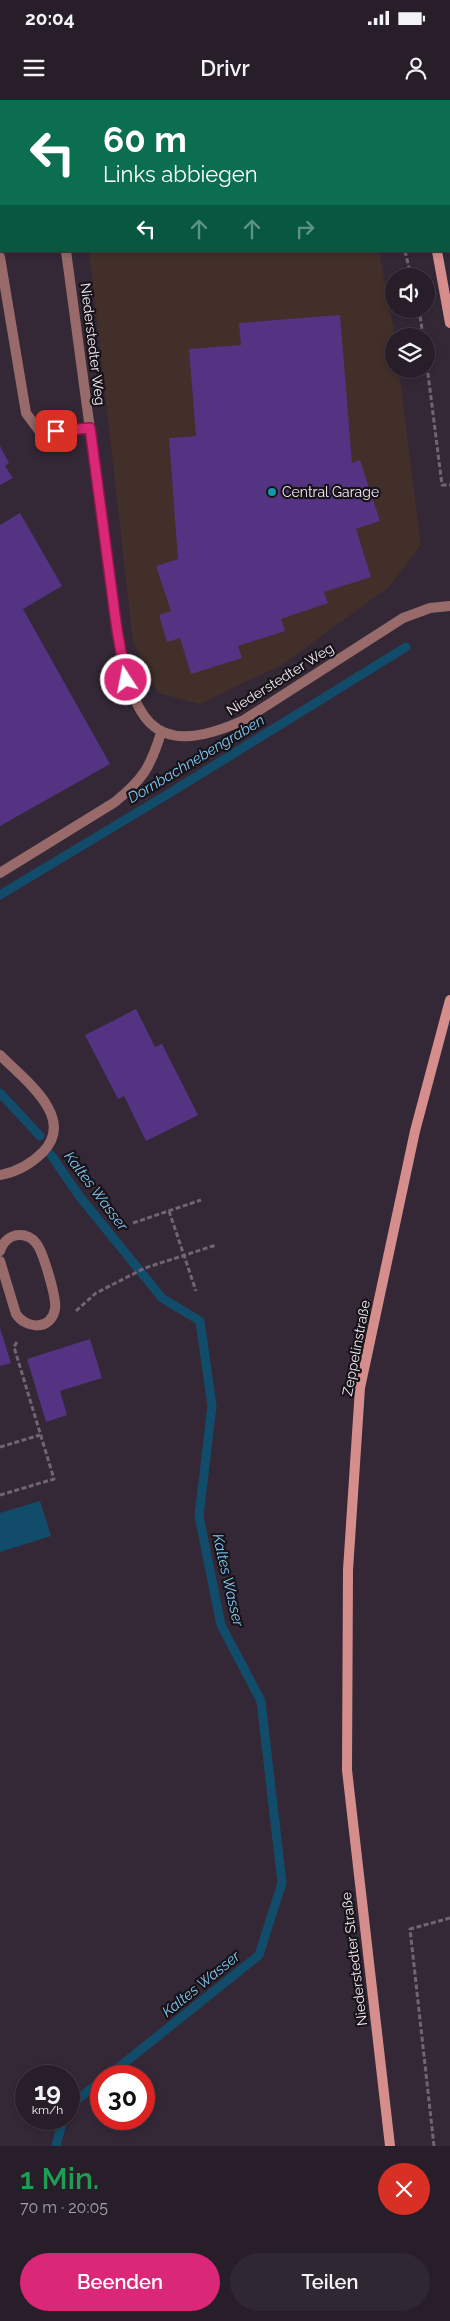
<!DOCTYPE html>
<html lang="de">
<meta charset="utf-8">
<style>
body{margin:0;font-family:Raleway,sans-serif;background:#2f2731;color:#f1f3f6;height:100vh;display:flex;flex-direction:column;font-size:19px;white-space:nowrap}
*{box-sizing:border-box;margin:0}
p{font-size:16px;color:#a4a2a8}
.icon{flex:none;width:28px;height:28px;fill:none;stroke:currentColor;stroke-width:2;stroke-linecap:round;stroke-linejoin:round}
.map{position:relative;height:2046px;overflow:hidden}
.sheet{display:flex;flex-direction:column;background:#271e29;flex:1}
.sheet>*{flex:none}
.banner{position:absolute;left:0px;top:0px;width:450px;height:152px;box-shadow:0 2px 8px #0003,0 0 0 1px #433c46;background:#0b6e4f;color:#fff;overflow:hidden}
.fabs{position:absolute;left:385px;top:168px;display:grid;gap:10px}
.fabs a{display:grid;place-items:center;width:50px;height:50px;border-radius:50%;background:#271e29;box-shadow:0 2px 8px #0003,0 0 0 1px #433c46;font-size:25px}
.speed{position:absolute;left:15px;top:1965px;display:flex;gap:10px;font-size:25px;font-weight:700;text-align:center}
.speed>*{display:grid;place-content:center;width:65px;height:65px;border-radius:50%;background:#271e29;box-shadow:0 2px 8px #0003,0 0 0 1px #433c46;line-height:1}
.speed small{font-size:12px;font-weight:400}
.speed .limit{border:8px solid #d22;background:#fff;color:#111}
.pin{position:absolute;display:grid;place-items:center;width:42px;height:42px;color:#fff;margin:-21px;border-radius:10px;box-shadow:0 2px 8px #0006}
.me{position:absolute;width:55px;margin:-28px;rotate:349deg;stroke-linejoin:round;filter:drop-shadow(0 0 4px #0008)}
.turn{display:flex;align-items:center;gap:18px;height:105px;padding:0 20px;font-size:22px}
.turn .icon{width:65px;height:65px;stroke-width:2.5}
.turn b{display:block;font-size:35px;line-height:42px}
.lanes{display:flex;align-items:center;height:48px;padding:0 20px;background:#0003;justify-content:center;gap:25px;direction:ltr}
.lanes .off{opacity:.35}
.round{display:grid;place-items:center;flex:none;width:52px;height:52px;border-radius:26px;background:#2f2731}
.headline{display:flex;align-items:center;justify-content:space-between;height:85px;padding:0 20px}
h1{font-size:30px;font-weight:600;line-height:38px;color:#1e9e55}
.primary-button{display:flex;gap:10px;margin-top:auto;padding:10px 20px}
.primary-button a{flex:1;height:58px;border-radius:30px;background:#db2777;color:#fff;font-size:20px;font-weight:600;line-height:58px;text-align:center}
.primary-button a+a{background:#2f2731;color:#f1f3f6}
.status{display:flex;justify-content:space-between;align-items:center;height:35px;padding:0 25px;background:#271e29;direction:ltr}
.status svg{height:14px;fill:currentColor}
header{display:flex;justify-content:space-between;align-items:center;height:65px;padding:0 20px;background:#271e29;font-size:22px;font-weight:600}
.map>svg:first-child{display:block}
</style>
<div class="status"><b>20:04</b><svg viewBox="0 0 49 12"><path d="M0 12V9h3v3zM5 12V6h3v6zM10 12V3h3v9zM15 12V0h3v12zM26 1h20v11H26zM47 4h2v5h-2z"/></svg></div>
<header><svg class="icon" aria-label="menu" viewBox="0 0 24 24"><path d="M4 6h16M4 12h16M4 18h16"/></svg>Drivr<svg class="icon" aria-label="person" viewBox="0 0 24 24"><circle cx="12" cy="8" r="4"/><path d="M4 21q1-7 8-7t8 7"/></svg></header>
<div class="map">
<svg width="450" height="2046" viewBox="0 0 450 2046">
<rect width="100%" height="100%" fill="#342837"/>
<path fill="#422f29" d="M45,0H346V1H46Z
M89,151H379L395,236L394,269H399L421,445L390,486L283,564L200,604L158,593L133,542Z"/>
<path fill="#3a470a" d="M431,0H450V68L449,1Z"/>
<path fill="#114d6b" d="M40,1401L51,1436L0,1452V1413Z"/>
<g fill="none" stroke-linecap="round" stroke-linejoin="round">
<path stroke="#114d6b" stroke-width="9" d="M0,795L168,694L406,547
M0,993L40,1036
M51,1055L80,1097L162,1198L200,1221L212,1306L199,1416L221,1525L261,1601L282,1783L259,1855L108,1976
M69,2006L101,1981
M56,2046L63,2019"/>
</g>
<path fill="#533382" d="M340,215L352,363L360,360L380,421L356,429L371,477L324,492L328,503L281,519L285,531L238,546L242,558L191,574L180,538L167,542L159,515L171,511L156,466L178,459L169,338L196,336L189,249L241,245L239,223Z
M0,346L9,363L5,366L13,378L0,385Z
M20,413L62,486L23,509L110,664L0,726V425Z
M136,909L155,947L162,944L198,1015L146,1041L124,996L118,999L85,935Z
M0,1228L11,1263L0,1266Z
M90,1239L102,1278L60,1291L67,1315L46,1322L27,1259Z"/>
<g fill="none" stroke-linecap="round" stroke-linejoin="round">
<path stroke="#706572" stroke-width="3" stroke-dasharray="5 2.5" stroke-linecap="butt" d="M363,0V1
M405,151L411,176
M419,209L423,236
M426,258L442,385H450
M169,1111L196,1191
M133,1123L201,1100
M76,1211L96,1193L145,1168L216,1145
M0,1347L40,1335
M0,1395L54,1379L14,1247L18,1240
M434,2046L410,1829L450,1818"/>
<path stroke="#986b6a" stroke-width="10" d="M129,1L131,0
M0,13L1,12
M0,157L26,313L40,332L90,328
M0,773L115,702C143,679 150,668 161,633
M0,955C23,979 77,1017 43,1052C31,1064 17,1072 0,1075
M0,1151C3,1142 10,1135 20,1135C26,1135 32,1138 36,1143C43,1151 57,1199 55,1209C51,1231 26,1229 16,1214L0,1161"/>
<path stroke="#986b6a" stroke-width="10" d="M18,0L19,1
M66,151L117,530C133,614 147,664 244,620L403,518L430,508L450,506"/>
<path stroke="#d58e8c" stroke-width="10" d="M397,0V1
M437,151L450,223
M390,2046L347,1670L348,1470L360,1288L415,1031L450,900"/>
</g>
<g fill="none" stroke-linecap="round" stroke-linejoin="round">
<defs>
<path id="route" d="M56,331L90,328L117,530L126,580"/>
</defs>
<use href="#route" stroke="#8e194d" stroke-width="12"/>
<use href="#route" stroke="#db2777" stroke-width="9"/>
</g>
<circle fill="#0f9aa8" stroke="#181319" stroke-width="2" cx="272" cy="392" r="5"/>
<g text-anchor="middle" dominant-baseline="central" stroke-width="4.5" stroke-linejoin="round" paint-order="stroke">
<g font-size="14" fill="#f4ecf6" stroke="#181319">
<text transform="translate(93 244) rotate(83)">Niederstedter Weg</text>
<text transform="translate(280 579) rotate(-32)">Niederstedter Weg</text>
<text transform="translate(356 1248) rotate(-79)">Zeppelinstraße</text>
<text transform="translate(354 1859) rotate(-97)">Niederstedter Straße</text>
</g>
<g font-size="14" fill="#f4ecf6" stroke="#181319" text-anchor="start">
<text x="282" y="392">Central Garage</text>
</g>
<g font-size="15" font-style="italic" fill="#7fc8f3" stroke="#181319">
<text transform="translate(196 659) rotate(-31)">Dornbachnebengraben</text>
<text transform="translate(96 1091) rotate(53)">Kaltes Wasser</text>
<text transform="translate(228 1480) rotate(77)">Kaltes Wasser</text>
<text transform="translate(201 1884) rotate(-39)">Kaltes Wasser</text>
</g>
</g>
</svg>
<div class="fabs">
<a><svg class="icon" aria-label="sound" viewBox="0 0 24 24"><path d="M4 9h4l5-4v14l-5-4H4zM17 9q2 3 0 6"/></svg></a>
<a><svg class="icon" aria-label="layers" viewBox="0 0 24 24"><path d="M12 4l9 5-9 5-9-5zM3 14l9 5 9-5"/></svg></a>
</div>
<div class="speed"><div>19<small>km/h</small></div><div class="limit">30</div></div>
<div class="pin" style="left:56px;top:331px;background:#d93025"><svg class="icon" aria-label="arrive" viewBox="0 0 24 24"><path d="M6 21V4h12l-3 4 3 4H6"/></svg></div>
<svg class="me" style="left:126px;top:580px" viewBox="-20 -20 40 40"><circle r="17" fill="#db2777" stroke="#fff" stroke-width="3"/><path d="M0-11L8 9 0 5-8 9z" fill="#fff"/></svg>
<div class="banner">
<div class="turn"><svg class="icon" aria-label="left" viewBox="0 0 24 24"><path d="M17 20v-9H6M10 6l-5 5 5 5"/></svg><div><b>60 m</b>Links abbiegen</div></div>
<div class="lanes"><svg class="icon" aria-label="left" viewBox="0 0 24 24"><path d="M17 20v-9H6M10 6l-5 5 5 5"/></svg><svg class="icon off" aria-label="ahead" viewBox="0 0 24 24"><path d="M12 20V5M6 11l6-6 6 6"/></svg><svg class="icon off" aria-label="ahead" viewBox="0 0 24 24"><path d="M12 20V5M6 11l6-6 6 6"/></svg><svg class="icon off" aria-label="right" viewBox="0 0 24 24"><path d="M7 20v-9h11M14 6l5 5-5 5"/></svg></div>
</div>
</div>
<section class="sheet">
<div class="headline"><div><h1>1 Min.</h1><p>70 m · 20:05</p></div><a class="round" style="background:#d93025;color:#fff"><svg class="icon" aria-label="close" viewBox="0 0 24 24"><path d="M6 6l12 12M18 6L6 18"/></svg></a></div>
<div class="primary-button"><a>Beenden</a><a>Teilen</a></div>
</section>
